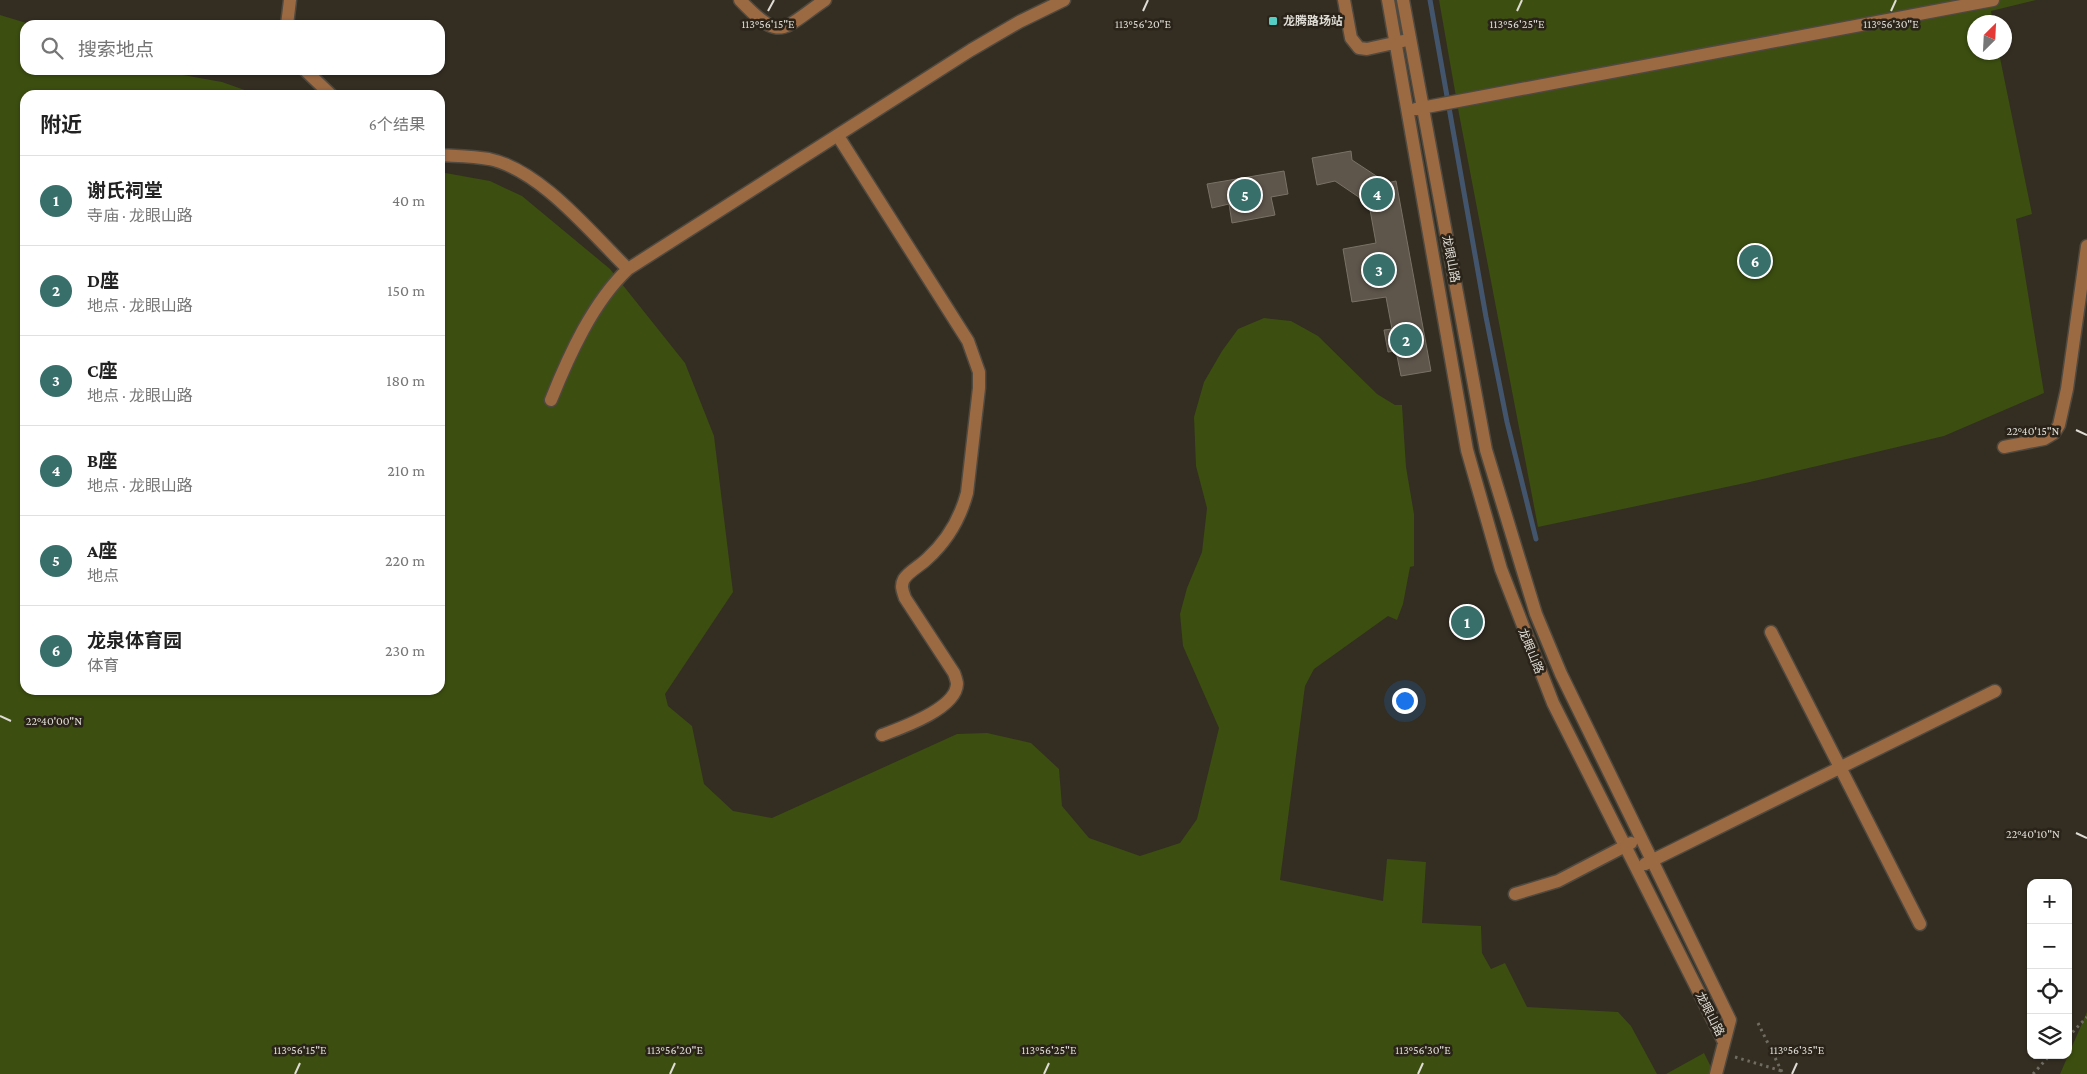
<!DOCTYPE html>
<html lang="zh">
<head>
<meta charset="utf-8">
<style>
  body { margin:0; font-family:"Crimson Pro","Noto Sans SC",serif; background:#f6f6f6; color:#222 }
  .controls { position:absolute; right:15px; bottom:15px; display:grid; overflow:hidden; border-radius:10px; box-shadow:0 1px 4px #0004 }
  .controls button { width:45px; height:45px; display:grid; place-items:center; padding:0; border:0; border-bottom:1px solid #e0e0e0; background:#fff; color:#222; font:25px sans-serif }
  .compass { position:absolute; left:1967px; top:15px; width:45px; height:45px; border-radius:50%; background:#fff; box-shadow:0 1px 4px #0004; rotate:24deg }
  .you { position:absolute; left:1404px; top:700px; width:18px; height:18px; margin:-12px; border:4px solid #fff; border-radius:50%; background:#1a73e8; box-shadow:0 0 0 8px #1a73e833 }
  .badge { display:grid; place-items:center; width:32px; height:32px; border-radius:50%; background:#396f6b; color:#fff; font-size:16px; font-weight:700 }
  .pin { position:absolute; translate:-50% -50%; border:2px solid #fff; box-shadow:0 1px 5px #0006 }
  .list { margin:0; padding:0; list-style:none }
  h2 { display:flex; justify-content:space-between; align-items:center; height:65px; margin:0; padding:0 20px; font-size:21px }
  h2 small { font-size:16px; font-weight:400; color:#767676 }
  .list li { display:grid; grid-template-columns:32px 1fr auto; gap:15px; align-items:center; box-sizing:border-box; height:90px; padding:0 20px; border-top:1px solid #e0e0e0 }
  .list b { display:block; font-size:19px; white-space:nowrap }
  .list p { margin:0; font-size:16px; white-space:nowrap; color:#767676 }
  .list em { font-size:16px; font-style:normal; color:#767676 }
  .icon { flex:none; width:28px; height:28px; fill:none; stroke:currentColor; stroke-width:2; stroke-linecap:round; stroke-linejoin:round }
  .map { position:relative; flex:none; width:2087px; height:1074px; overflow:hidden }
  .search { position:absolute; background:#fff; box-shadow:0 1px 4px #0004; left:20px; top:20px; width:425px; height:55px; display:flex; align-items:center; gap:12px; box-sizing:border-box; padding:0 18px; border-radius:15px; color:#767676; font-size:19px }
  .panel { position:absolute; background:#fff; box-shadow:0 1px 4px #0004; left:20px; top:90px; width:425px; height:605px; border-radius:15px }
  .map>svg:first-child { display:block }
  .green { fill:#3c4e10 }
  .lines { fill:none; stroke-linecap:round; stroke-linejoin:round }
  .stream { stroke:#43556c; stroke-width:5 }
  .building { fill:#5e564b; stroke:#7a7266 }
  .minor-casing { stroke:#4f493f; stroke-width:15 }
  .path { stroke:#716c62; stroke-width:3; stroke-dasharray:2.5 4; stroke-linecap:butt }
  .minor { stroke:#9b6942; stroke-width:12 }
  .ticks { fill:none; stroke:#dfdcd5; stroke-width:2 }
  .poi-dot { fill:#55cec5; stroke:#292319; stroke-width:2 }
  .labels { text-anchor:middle; stroke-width:5; stroke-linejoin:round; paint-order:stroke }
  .poi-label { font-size:12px; font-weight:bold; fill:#dfdcd5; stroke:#292319; text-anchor:start }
  .street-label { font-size:12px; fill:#dfdcd5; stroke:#292319 }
  .ticks-label { font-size:12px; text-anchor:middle; fill:#dfdcd5; stroke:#292319; stroke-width:5; stroke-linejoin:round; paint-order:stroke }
</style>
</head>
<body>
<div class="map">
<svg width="2087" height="1074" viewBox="0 0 2087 1074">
  <rect width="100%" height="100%" fill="#332d22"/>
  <path class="green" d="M 1439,0 L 2036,0 L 1991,11 L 1993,22 L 1974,22 L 1974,52 L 1999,53 L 2032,214 L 2016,219 L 2044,393 L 1944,436 L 1750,482 L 1538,527 L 1459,114 Z
    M 0,15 L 33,25 L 25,25 L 25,70 L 155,70 L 222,82 L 259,95 L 25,95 L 25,690 L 440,690 L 440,172 L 490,181 L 522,196 L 610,269 L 685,363 L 714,436 L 733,592 L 665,694 L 668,706 L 692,726 L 704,784 L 733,811 L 772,818 L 957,734 L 987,733 L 1031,743 L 1059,769 L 1062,806 L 1089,838 L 1140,856 L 1180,843 L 1197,819 L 1219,728 L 1183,646 L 1180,614 L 1187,588 L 1202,552 L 1207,508 L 1196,466 L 1194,417 L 1204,382 L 1222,351 L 1238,329 L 1264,318 L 1291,321 L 1318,336 L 1377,394 L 1395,405 L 1402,405 L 1406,467 L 1414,514 L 1414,566 L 1410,567 L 1403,604 L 1397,620 L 1388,616 L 1314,669 L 1305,686 L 1280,880 L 1383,901 L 1387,859 L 1426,862 L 1422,923 L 1481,926 L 1482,953 L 1491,969 L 1505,963 L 1527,1007 L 1618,1012 L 1631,1026 L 1657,1074 L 0,1074 Z
    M 2087,1012 L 2087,1074 L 2060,1074 Z
    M 1704,1053 L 1711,1067 L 1710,1074 L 1666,1074 Z"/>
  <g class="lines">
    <path class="stream" d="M 1430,0 L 1486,317 L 1507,422 L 1536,539"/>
  </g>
  <path class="building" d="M 1351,151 L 1352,160 L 1387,183 L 1396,181 L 1431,371 L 1401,376 L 1396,351 L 1388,352 L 1384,330 L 1392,329 L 1386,297 L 1352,302 L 1343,249 L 1376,243 L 1369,204 L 1335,181 L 1317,185 L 1312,158 Z
    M 1284,171 L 1288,194 L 1271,197 L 1275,215 L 1232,223 L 1229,204 L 1212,208 L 1207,184 Z
    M 1469,604 L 1481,633 L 1464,640 L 1452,612 Z"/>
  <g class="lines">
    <defs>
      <path id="minor" d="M 740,0 C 781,43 781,30 825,0
        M 1344,0 L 1351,38 L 1359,48 L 1367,49 L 1403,41
        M 1388,0 L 1467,450 L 1501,569 L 1553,703 L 1724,1042
        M 1403,0 L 1486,450 L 1536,614 L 1561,674 L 1730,1020 L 1716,1074
        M 287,25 L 290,0
        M 305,70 L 331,95
        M 1416,109 L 1993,0
        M 838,136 L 968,341 L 979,372 L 979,388 L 967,493 C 960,519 947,541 927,559 C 920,566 909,571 904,579 C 900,586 903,592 905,598 L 954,673 C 955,676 957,681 957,684 C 956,709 901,728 882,735
        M 440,155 C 456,156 473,156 489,159 C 541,170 591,233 628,269
        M 551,400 C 569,355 593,302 628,269 L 971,50 L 1019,22 L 1064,0
        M 2004,447 L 2044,439 L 2054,433 L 2059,425 L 2067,389 L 2087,246
        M 1771,632 L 1920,924
        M 1645,864 L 1995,691
        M 1515,894 L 1558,881 L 1631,843"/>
    </defs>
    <use href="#minor" class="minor-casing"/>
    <path class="path" d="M 1758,1023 L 1783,1074
      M 2068,1037 L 2087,1017
      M 1735,1057 L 1782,1071
      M 2033,1074 L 2050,1055"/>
    <use href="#minor" class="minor"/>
  </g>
  <path class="ticks" d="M 768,11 L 774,0M 1143,11 L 1148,0M 1517,11 L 1522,0M 1891,11 L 1896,0M 2076,430 L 2087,435M 0,716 L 11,721M 2076,833 L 2087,838M 295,1074 L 300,1063M 670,1074 L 675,1063M 1044,1074 L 1049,1063M 1418,1074 L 1423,1063M 1792,1074 L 1797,1063"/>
  <rect class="poi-dot" x="1268" y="16" width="10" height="10" rx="2.5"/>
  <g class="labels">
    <g class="poi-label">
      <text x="1283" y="25">龙腾路场站</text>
    </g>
    <g class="street-label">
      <text transform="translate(1451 259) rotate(79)" y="4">龙眼山路</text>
      <text transform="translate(1531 651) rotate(68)" y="4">龙眼山路</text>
      <text transform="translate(1710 1014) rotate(63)" y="4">龙眼山路</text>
    </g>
  </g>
  <g class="ticks-label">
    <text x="768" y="28">113°56'15"E</text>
    <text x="1143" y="28">113°56'20"E</text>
    <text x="1517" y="28">113°56'25"E</text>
    <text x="1891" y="28">113°56'30"E</text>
    <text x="2033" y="435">22°40'15"N</text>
    <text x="54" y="725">22°40'00"N</text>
    <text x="2033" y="838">22°40'10"N</text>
    <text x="300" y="1054">113°56'15"E</text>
    <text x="675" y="1054">113°56'20"E</text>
    <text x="1049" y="1054">113°56'25"E</text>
    <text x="1423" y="1054">113°56'30"E</text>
    <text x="1797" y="1054">113°56'35"E</text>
  </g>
</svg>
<div class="controls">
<button>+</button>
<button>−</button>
<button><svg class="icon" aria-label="locate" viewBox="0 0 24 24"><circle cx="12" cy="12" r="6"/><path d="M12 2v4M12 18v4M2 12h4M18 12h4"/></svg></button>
<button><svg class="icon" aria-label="layers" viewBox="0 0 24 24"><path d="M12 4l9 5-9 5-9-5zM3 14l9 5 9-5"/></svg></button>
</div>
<svg class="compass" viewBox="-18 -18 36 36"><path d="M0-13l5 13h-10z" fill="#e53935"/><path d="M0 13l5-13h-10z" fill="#767676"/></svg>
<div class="you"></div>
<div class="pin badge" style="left:1467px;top:622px">1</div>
<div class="pin badge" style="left:1406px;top:340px">2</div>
<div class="pin badge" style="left:1379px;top:270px">3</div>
<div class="pin badge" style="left:1377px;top:194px">4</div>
<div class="pin badge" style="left:1245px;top:195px">5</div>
<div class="pin badge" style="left:1755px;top:261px">6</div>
<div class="search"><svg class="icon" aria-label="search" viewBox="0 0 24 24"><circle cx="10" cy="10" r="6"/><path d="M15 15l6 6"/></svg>搜索地点</div>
<section class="panel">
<h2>附近<small>6个结果</small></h2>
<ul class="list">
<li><span class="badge">1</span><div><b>谢氏祠堂</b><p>寺庙 · 龙眼山路</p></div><em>40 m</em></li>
<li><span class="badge">2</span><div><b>D座</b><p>地点 · 龙眼山路</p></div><em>150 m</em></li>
<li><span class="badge">3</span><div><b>C座</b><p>地点 · 龙眼山路</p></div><em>180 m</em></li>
<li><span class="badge">4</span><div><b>B座</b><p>地点 · 龙眼山路</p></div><em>210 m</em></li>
<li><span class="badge">5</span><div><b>A座</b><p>地点</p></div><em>220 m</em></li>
<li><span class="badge">6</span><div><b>龙泉体育园</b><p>体育</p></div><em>230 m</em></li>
</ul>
</section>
</div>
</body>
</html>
